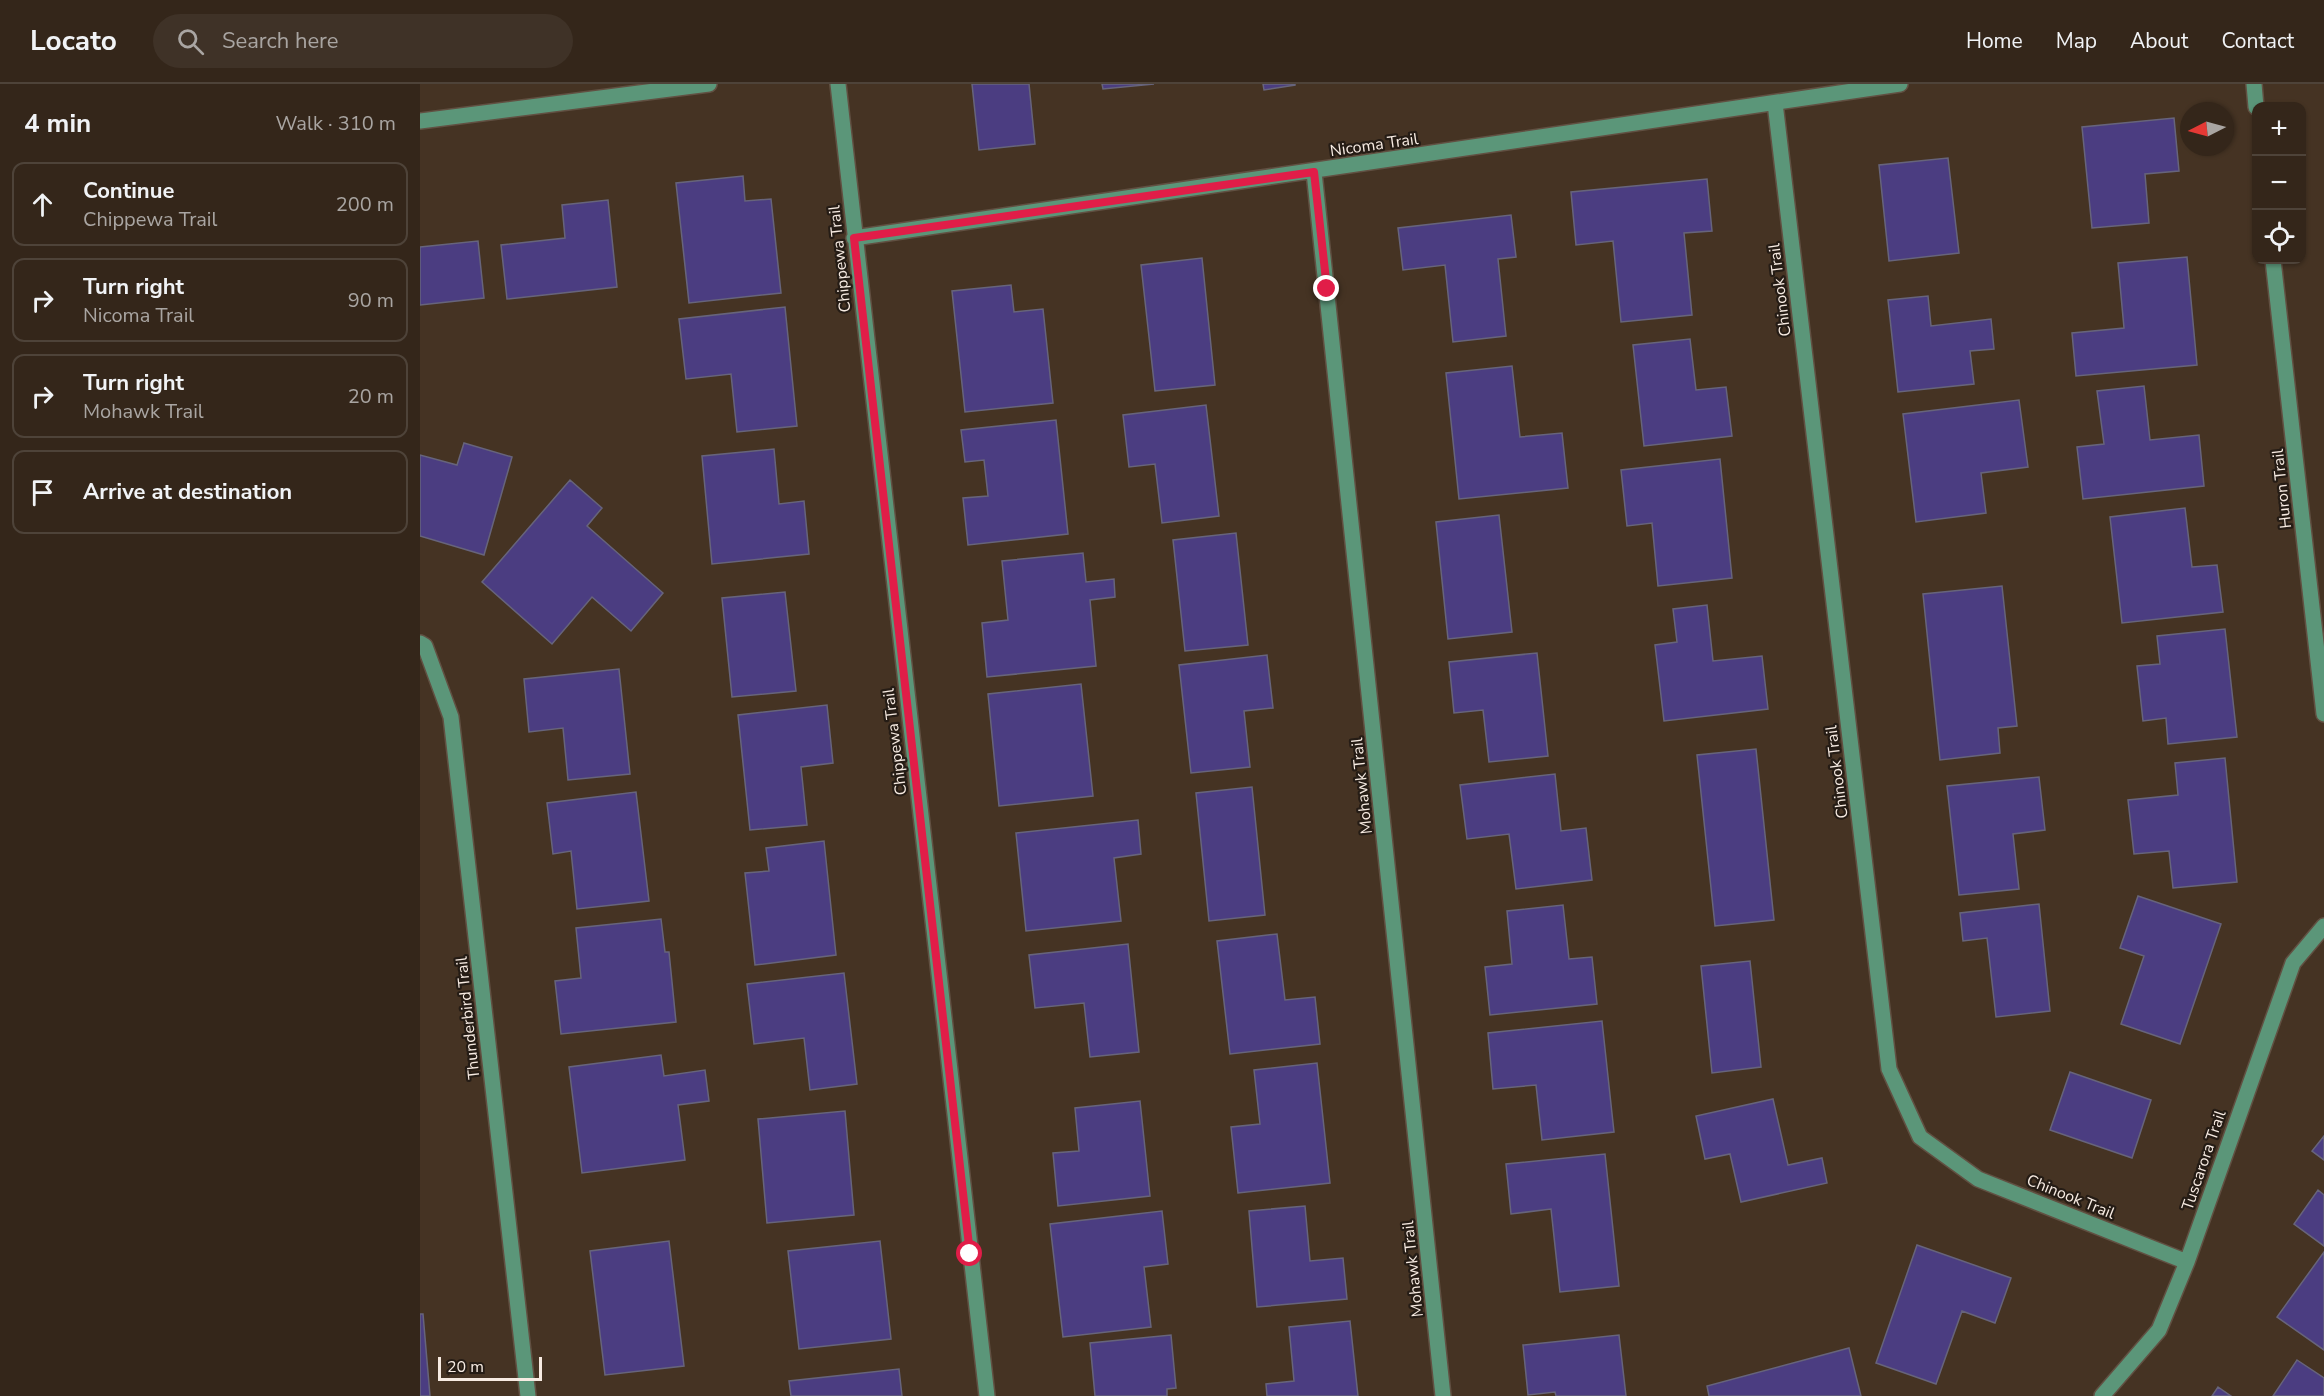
<!DOCTYPE html>
<html lang="en">
<head>
<meta charset="utf-8">
<style>
  body { margin:0; font-family:"Nunito Sans",sans-serif; background:#3f3227; color:#f1f3f6 }
  .controls { position:absolute; right:18px; top:18px; display:grid; overflow:hidden; border-radius:12px; box-shadow:0 2px 4px #0004 }
  .controls button { width:54px; height:54px; display:grid; place-items:center; padding:0; border:0; border-bottom:2px solid #4e4339; background:#34261a; color:#f1f3f6; font:30px sans-serif }
  .compass { position:absolute; left:1760px; top:18px; width:54px; height:54px; border-radius:50%; background:#34261a; box-shadow:0 2px 4px #0004; rotate:264deg }
  .scale { position:absolute; left:18px; bottom:15px; width:104px; box-sizing:border-box; padding-left:6px; border:3px solid #f7ebe2; border-top:0; font-size:16px; line-height:21px; white-space:nowrap; color:#f7ebe2; -webkit-text-stroke:4px #251c15; paint-order:stroke }
  .stop { position:absolute; width:18px; height:18px; margin:-14px; border:4px solid #e11d48; border-radius:50%; background:#fff }
  .stop.end { background:#e11d48; border-color:#fff; box-shadow:0 2px 6px #0008 }
  .list { margin:0; padding:0; list-style:none }
  h2 { display:flex; justify-content:space-between; align-items:center; height:78px; margin:0; padding:0 24px; font-size:26px }
  h2 small { font-size:20px; font-weight:400; color:#a9a5a2 }
  .list li { display:grid; grid-template-columns:39px 1fr auto; gap:18px; align-items:center; box-sizing:border-box; height:84px; margin:0 12px 12px; padding:0 12px; border:2px solid #4e4339; border-radius:12px }
  .list b { display:block; font-size:22px; white-space:nowrap }
  .list p { margin:0; font-size:20px; white-space:nowrap; color:#a9a5a2 }
  .list em { font-size:20px; font-style:normal; color:#a9a5a2 }
  .icon { flex:none; width:33px; height:33px; fill:none; stroke:currentColor; stroke-width:2; stroke-linecap:round; stroke-linejoin:round }
  .map { position:relative; flex:none; width:1904px; height:1312px; overflow:hidden }
  header { display:flex; align-items:center; gap:36px; box-sizing:border-box; height:84px; padding:0 30px; background:#34261a; border-bottom:2px solid #4e4339 }
  header strong { font-size:28px }
  nav { display:flex; gap:33px; margin-inline-start:auto; font-size:21px }
  .search { width:420px; height:54px; background:#3f3227; display:flex; align-items:center; gap:15px; box-sizing:border-box; padding:0 21px; border-radius:33px; color:#a9a5a2; font-size:22px }
  main { display:flex }
  aside { flex:1; background:#34261a }
  .map>svg:first-child { display:block }
  .building { fill:#4b3d81; stroke:#67647b; stroke-width:1.5 }
  .lines { fill:none; stroke-linecap:round; stroke-linejoin:round }
  .minor-casing { stroke:#615042; stroke-width:18 }
  .minor { stroke:#5b9679; stroke-width:15 }
  .route { stroke:#e11d48; stroke-width:8 }
  .labels { text-anchor:middle; stroke-width:4.5; stroke-linejoin:round; paint-order:stroke }
  .street-label { font-size:16px; fill:#f7ebe2; stroke:#251c15 }
</style>
</head>
<body>
<header>
<strong>Locato</strong>
<div class="search"><svg class="icon" aria-label="search" viewBox="0 0 24 24"><circle cx="10" cy="10" r="6"/><path d="M15 15l6 6"/></svg>Search here</div>
<nav><a>Home</a><a>Map</a><a>About</a><a>Contact</a></nav>
</header>
<main>
<aside>
<h2>4 min<small>Walk · 310 m</small></h2>
<ul class="list">
<li><svg class="icon" aria-label="ahead" viewBox="0 0 24 24"><path d="M12 20V5M6 11l6-6 6 6"/></svg><div><b>Continue</b><p>Chippewa Trail</p></div><em>200 m</em></li>
<li><svg class="icon" aria-label="right" viewBox="0 0 24 24"><path d="M7 20v-9h11M14 6l5 5-5 5"/></svg><div><b>Turn right</b><p>Nicoma Trail</p></div><em>90 m</em></li>
<li><svg class="icon" aria-label="right" viewBox="0 0 24 24"><path d="M7 20v-9h11M14 6l5 5-5 5"/></svg><div><b>Turn right</b><p>Mohawk Trail</p></div><em>20 m</em></li>
<li><svg class="icon" aria-label="arrive" viewBox="0 0 24 24"><path d="M6 21V4h12l-3 4 3 4H6"/></svg><div><b>Arrive at destination</b></div></li>
</ul>
</aside>
<div class="map">
<svg width="1904" height="1312" viewBox="0 0 1904 1312">
  <rect width="100%" height="100%" fill="#453323"/>
  <path class="building" d="M 552,0 L 609,0 L 615,60 L 559,66 Z
    M 682,0 L 734,0 L 683,5 Z
    M 843,0 L 875,0 L 875,1 L 844,6 Z
    M 1754,34 L 1759,87 L 1725,90 L 1729,139 L 1672,144 L 1662,43 Z
    M 1528,74 L 1539,169 L 1469,177 L 1459,81 Z
    M 323,92 L 325,117 L 351,115 L 361,209 L 269,219 L 256,99 Z
    M 1287,95 L 1292,147 L 1264,149 L 1272,231 L 1201,238 L 1193,157 L 1156,161 L 1151,108 Z
    M 188,116 L 197,203 L 87,215 L 81,161 L 145,154 L 142,121 Z
    M 1091,131 L 1096,173 L 1078,175 L 1086,252 L 1033,258 L 1025,181 L 983,186 L 978,144 Z
    M 58,157 L 64,214 L 0,221 L 0,163 Z
    M 1767,173 L 1777,281 L 1656,292 L 1652,249 L 1704,244 L 1698,179 Z
    M 782,174 L 795,301 L 735,307 L 721,181 Z
    M 591,201 L 594,228 L 623,225 L 633,319 L 545,328 L 532,207 Z
    M 1508,212 L 1511,242 L 1571,235 L 1574,265 L 1550,267 L 1554,300 L 1478,308 L 1468,216 Z
    M 365,223 L 377,342 L 317,348 L 311,290 L 266,295 L 259,235 Z
    M 1270,255 L 1276,306 L 1306,303 L 1312,352 L 1224,362 L 1213,261 Z
    M 1092,282 L 1100,353 L 1142,349 L 1148,404 L 1039,415 L 1026,289 Z
    M 1724,302 L 1730,356 L 1779,351 L 1784,402 L 1663,415 L 1657,363 L 1684,360 L 1677,307 Z
    M 1599,316 L 1608,383 L 1561,389 L 1566,429 L 1496,438 L 1483,330 Z
    M 786,321 L 799,432 L 742,439 L 735,380 L 709,383 L 703,331 Z
    M 636,336 L 648,450 L 548,461 L 543,414 L 568,412 L 564,376 L 545,378 L 541,346 Z
    M 44,359 L 92,373 L 64,471 L 0,452 L 0,371 L 37,381 Z
    M 354,365 L 359,420 L 384,417 L 389,470 L 292,480 L 282,372 Z
    M 1300,375 L 1312,494 L 1238,502 L 1232,439 L 1207,442 L 1201,386 Z
    M 150,396 L 182,424 L 167,442 L 243,509 L 211,547 L 172,513 L 132,560 L 62,498 Z
    M 1765,424 L 1772,483 L 1797,481 L 1803,528 L 1702,539 L 1690,433 Z
    M 1079,431 L 1092,548 L 1028,555 L 1016,438 Z
    M 816,449 L 828,561 L 765,567 L 753,456 Z
    M 663,469 L 666,498 L 694,495 L 695,513 L 670,516 L 676,582 L 567,593 L 562,539 L 588,536 L 582,477 Z
    M 1582,502 L 1597,642 L 1578,644 L 1580,669 L 1520,676 L 1503,510 Z
    M 365,508 L 376,607 L 312,613 L 302,514 Z
    M 1287,521 L 1293,577 L 1342,572 L 1348,625 L 1244,637 L 1235,561 L 1257,558 L 1253,525 Z
    M 1805,545 L 1817,653 L 1748,660 L 1746,634 L 1723,637 L 1717,582 L 1740,580 L 1737,552 Z
    M 1117,569 L 1128,672 L 1069,678 L 1063,626 L 1034,629 L 1029,578 Z
    M 847,571 L 853,624 L 824,627 L 830,683 L 771,689 L 759,581 Z
    M 199,585 L 210,690 L 148,696 L 143,644 L 109,648 L 104,595 Z
    M 661,600 L 673,712 L 579,722 L 568,610 Z
    M 407,621 L 413,679 L 381,683 L 387,741 L 330,746 L 318,631 Z
    M 1336,665 L 1354,836 L 1295,842 L 1277,671 Z
    M 1805,674 L 1817,798 L 1753,804 L 1749,767 L 1714,770 L 1708,716 L 1758,711 L 1755,679 Z
    M 1135,690 L 1141,747 L 1166,744 L 1172,796 L 1096,805 L 1089,750 L 1047,755 L 1040,701 Z
    M 1619,693 L 1625,746 L 1593,750 L 1599,805 L 1539,811 L 1527,702 Z
    M 832,703 L 845,831 L 789,837 L 776,709 Z
    M 216,708 L 229,817 L 157,825 L 151,767 L 133,770 L 127,719 Z
    M 718,736 L 721,770 L 694,774 L 701,837 L 606,847 L 596,749 Z
    M 404,757 L 416,871 L 335,881 L 325,789 L 349,787 L 346,764 Z
    M 1718,812 L 1801,840 L 1760,960 L 1701,940 L 1724,872 L 1700,864 Z
    M 1619,820 L 1630,927 L 1576,933 L 1567,854 L 1543,857 L 1540,829 Z
    M 1143,821 L 1149,875 L 1172,873 L 1177,920 L 1070,931 L 1065,883 L 1092,880 L 1087,827 Z
    M 241,835 L 245,868 L 249,868 L 256,938 L 141,950 L 135,897 L 161,894 L 156,844 Z
    M 857,850 L 865,916 L 895,913 L 900,960 L 810,970 L 797,857 Z
    M 708,860 L 719,968 L 670,973 L 664,919 L 615,924 L 609,871 Z
    M 1330,877 L 1341,983 L 1292,989 L 1281,882 Z
    M 424,889 L 437,1000 L 390,1006 L 384,954 L 334,960 L 327,900 Z
    M 1182,937 L 1194,1048 L 1122,1056 L 1116,1001 L 1073,1005 L 1068,949 Z
    M 241,971 L 244,992 L 285,986 L 289,1017 L 258,1021 L 265,1076 L 162,1089 L 149,983 Z
    M 897,979 L 910,1099 L 818,1109 L 811,1043 L 840,1040 L 834,986 Z
    M 1650,988 L 1731,1016 L 1712,1074 L 1630,1046 Z
    M 1353,1015 L 1368,1081 L 1402,1074 L 1407,1099 L 1321,1118 L 1310,1070 L 1285,1075 L 1276,1032 Z
    M 720,1017 L 730,1112 L 638,1122 L 633,1069 L 659,1067 L 655,1024 Z
    M 425,1027 L 434,1131 L 347,1139 L 338,1035 Z
    M 1904,1052 L 1904,1076 L 1892,1067 Z
    M 1185,1070 L 1199,1202 L 1140,1208 L 1131,1125 L 1091,1130 L 1086,1080 Z
    M 1898,1106 L 1904,1111 L 1904,1162 L 1874,1140 Z
    M 885,1122 L 890,1177 L 923,1174 L 927,1215 L 837,1223 L 829,1127 Z
    M 742,1127 L 748,1180 L 724,1183 L 731,1243 L 643,1253 L 630,1140 Z
    M 249,1157 L 264,1282 L 185,1291 L 170,1167 Z
    M 460,1157 L 471,1255 L 379,1265 L 368,1167 Z
    M 1497,1161 L 1591,1194 L 1575,1239 L 1542,1227 L 1516,1300 L 1456,1279 Z
    M 1904,1168 L 1904,1266 L 1857,1233 Z
    M 0,1230 L 3,1230 L 10,1312 L 0,1312 Z
    M 930,1237 L 938,1312 L 847,1312 L 846,1300 L 874,1297 L 869,1243 Z
    M 751,1251 L 756,1304 L 747,1305 L 747,1312 L 675,1312 L 670,1259 Z
    M 1199,1251 L 1206,1312 L 1136,1312 L 1135,1308 L 1108,1311 L 1103,1261 Z
    M 1429,1264 L 1441,1312 L 1289,1312 L 1287,1302 Z
    M 1877,1276 L 1904,1294 L 1904,1312 L 1853,1312 Z
    M 479,1285 L 482,1312 L 371,1312 L 369,1297 Z
    M 1798,1303 L 1811,1312 L 1792,1312 Z"/>
  <g class="lines">
    <defs>
      <path id="minor" d="M 418,0 L 567,1312
        M 1834,0 L 1836,23
        M 1355,19 L 1469,985 L 1500,1053 L 1558,1095 L 1767,1178
        M 0,37 L 289,0
        M 894,88 L 1023,1312
        M 434,154 L 1480,0
        M 1853,176 L 1904,630
        M 0,559 L 5,562 L 31,633 L 108,1312
        M 1682,1312 L 1739,1246 L 1767,1178 L 1873,879 L 1904,842"/>
    </defs>
    <use href="#minor" class="minor-casing"/>
    <use href="#minor" class="minor"/>
  </g>
  <g class="lines">
    <path class="route" d="M 550,1170 L 434,154 L 894,88 L 907,205"/>
  </g>
  <g class="labels">
    <g class="street-label">
      <text transform="translate(954 60) rotate(-8)" y="6">Nicoma Trail</text>
      <text transform="translate(419 175) rotate(-96)" y="6">Chippewa Trail</text>
      <text transform="translate(1359 206) rotate(-97)" y="6">Chinook Trail</text>
      <text transform="translate(1861 405) rotate(-96)" y="6">Huron Trail</text>
      <text transform="translate(474 658) rotate(-97)" y="6">Chippewa Trail</text>
      <text transform="translate(1416 688) rotate(-97)" y="6">Chinook Trail</text>
      <text transform="translate(941 702) rotate(-96)" y="6">Mohawk Trail</text>
      <text transform="translate(47 934) rotate(-96)" y="6">Thunderbird Trail</text>
      <text transform="translate(1783 1076) rotate(-71)" y="6">Tuscarora Trail</text>
      <text transform="translate(1651 1112) rotate(22)" y="6">Chinook Trail</text>
      <text transform="translate(992 1185) rotate(-96)" y="6">Mohawk Trail</text>
    </g>
  </g>
</svg>
<div class="controls">
<button>+</button>
<button>−</button>
<button><svg class="icon" aria-label="locate" viewBox="0 0 24 24"><circle cx="12" cy="12" r="6"/><path d="M12 2v4M12 18v4M2 12h4M18 12h4"/></svg></button>
</div>
<svg class="compass" viewBox="-18 -18 36 36"><path d="M0-13l5 13h-10z" fill="#e53935"/><path d="M0 13l5-13h-10z" fill="#a9a5a2"/></svg>
<div class="scale">20 m</div>
<div class="stop" style="left:550px;top:1170px"></div>
<div class="stop end" style="left:907px;top:205px"></div>
</div>
</main>
</body>
</html>
